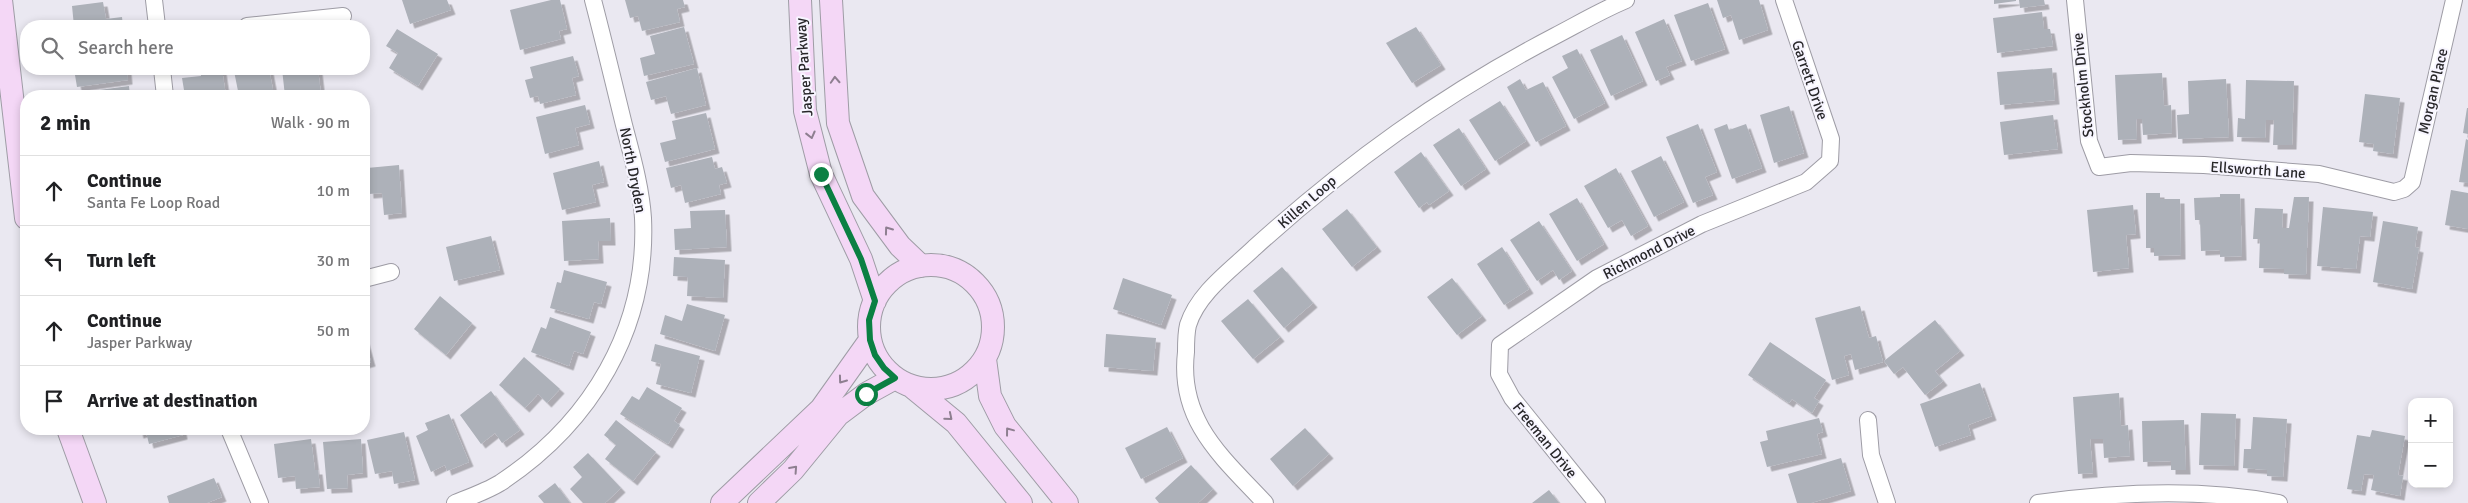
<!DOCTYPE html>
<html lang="en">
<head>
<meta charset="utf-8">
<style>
  body { margin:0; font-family:Signika,sans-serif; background:#f2f2f2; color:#202124 }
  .controls { position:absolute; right:15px; bottom:15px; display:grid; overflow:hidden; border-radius:10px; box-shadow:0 2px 8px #0003 }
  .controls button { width:45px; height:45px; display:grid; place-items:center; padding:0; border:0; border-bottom:1px solid #e0e0e0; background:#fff; color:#202124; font:25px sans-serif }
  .stop { position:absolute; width:15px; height:15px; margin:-11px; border:4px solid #0b8043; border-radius:50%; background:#fff }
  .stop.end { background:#0b8043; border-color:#fff; box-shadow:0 1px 5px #0008 }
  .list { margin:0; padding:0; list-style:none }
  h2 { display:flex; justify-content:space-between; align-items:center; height:65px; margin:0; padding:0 20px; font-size:21px }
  h2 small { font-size:16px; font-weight:400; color:#757577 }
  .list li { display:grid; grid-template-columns:32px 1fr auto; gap:15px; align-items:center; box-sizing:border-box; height:70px; padding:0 20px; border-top:1px solid #e0e0e0 }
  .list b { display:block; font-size:19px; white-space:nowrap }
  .list p { margin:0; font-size:16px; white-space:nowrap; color:#757577 }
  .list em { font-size:16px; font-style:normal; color:#757577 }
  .icon { flex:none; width:28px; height:28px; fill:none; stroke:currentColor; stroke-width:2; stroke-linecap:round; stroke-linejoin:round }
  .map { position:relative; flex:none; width:2468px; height:503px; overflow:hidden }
  .search { position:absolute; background:#fff; box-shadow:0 2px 8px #0003; left:20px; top:20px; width:350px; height:55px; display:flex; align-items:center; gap:12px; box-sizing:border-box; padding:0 18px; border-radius:20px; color:#757577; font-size:19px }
  .panel { position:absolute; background:#fff; box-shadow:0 2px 8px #0003; left:20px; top:90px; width:350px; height:345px; border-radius:20px }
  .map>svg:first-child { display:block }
  .building { fill:#adb1b9; filter:url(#shadow) }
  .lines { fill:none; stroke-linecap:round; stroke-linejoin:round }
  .street-casing { stroke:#9e9ca5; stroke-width:18 }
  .secondary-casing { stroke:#9e9ca5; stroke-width:24 }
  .street { stroke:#fff; stroke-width:16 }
  .secondary { stroke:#f4d7f6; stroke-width:22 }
  .oneway { stroke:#8e7f90 }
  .route { stroke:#0b8043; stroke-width:6 }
  .labels { text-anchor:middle; stroke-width:4; stroke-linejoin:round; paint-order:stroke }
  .street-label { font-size:15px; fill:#28272a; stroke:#f7f5ff }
</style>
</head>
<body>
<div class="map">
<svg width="2468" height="503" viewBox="0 0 2468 503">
  <defs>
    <filter id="shadow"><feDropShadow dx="4.5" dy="4.5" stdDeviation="0" flood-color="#0004"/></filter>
  </defs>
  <rect width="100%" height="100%" fill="#eae8f1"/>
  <path class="building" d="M 402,0 L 447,0 L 451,10 L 410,24 Z
    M 551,0 L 560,0 L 567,29 L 559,31 L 561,39 L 520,50 L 510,10 Z
    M 625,0 L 683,0 L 685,7 L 677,9 L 680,22 L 642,31 L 638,16 L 630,18 Z
    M 1717,0 L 1759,0 L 1768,30 L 1739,40 L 1731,15 L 1723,18 Z
    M 1994,0 L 2016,0 L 2016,1 L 1994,4 Z
    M 2019,0 L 2044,0 L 2045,5 L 2020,8 Z
    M 103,2 L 106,19 L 122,17 L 123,26 L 74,26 L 72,6 Z
    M 1708,3 L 1725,49 L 1691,61 L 1674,15 Z
    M 2042,12 L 2044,29 L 2050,29 L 2053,46 L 1997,53 L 1993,18 Z
    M 1664,19 L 1682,61 L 1666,67 L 1670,75 L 1656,81 L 1635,32 Z
    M 684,27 L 694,64 L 644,76 L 640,58 L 655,54 L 650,36 Z
    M 1416,27 L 1441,65 L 1412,83 L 1386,43 Z
    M 397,29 L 438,54 L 418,86 L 389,68 L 398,53 L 386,46 Z
    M 1622,35 L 1643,81 L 1611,96 L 1590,50 Z
    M 1577,49 L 1605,103 L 1574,119 L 1552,77 L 1568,68 L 1562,56 Z
    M 573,56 L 579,76 L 572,78 L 576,95 L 540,104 L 538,96 L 530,98 L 525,80 L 533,78 L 530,67 Z
    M 697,68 L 706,105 L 671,114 L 666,96 L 651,100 L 646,82 Z
    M 2052,68 L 2055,100 L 2000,105 L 1997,72 Z
    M 74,69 L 127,69 L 128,80 L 77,87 Z
    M 200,69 L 222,69 L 226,96 L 185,96 L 182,78 L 201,76 Z
    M 244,69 L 269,69 L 274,95 L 239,96 L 234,71 Z
    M 282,69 L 318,69 L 321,94 L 285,96 Z
    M 2162,73 L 2164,106 L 2171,105 L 2172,133 L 2143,135 L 2142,119 L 2136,119 L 2137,139 L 2118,140 L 2115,75 Z
    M 1520,79 L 1526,90 L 1543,82 L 1566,126 L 1536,142 L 1507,87 Z
    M 2226,79 L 2229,137 L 2178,139 L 2177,115 L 2189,114 L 2188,81 Z
    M 2246,80 L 2294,81 L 2292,145 L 2273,145 L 2274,120 L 2266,120 L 2265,138 L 2237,137 L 2238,118 L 2245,119 Z
    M 129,86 L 130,96 L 78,96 L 77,93 Z
    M 2365,94 L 2400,98 L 2393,154 L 2373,151 L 2374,144 L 2359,142 Z
    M 1500,101 L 1526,141 L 1495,161 L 1469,120 Z
    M 585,105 L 590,124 L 575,128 L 579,145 L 545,154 L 536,117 Z
    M 1789,106 L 1804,153 L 1774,163 L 1760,115 Z
    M 2467,108 L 2468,108 L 2468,134 L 2463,133 Z
    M 706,113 L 715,149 L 665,162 L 660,143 L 676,139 L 672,121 Z
    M 2053,115 L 2058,149 L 2004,155 L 2000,122 Z
    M 1698,124 L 1717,172 L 1705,177 L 1713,195 L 1693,203 L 1666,137 Z
    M 1727,124 L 1729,130 L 1746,124 L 1762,168 L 1732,179 L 1714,129 Z
    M 1459,128 L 1486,169 L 1461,186 L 1433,145 Z
    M 2466,139 L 2468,140 L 2468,183 L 2459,182 Z
    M 1421,152 L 1449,191 L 1429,205 L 1427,202 L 1419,208 L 1394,172 Z
    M 1661,156 L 1684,202 L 1654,217 L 1631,171 Z
    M 712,157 L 715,169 L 722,167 L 727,183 L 719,185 L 721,194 L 685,203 L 681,185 L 671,188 L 666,168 Z
    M 599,161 L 604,182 L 592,185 L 596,202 L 562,210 L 553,173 Z
    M 399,165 L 402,213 L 384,215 L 382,193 L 369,194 L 367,168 Z
    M 1616,168 L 1648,226 L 1631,236 L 1622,220 L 1608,228 L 1584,186 Z
    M 2451,190 L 2468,193 L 2468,229 L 2445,225 Z
    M 2146,193 L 2160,193 L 2160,199 L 2180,199 L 2181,255 L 2154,256 L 2154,248 L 2146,248 Z
    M 2220,194 L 2240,194 L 2242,256 L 2220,257 L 2220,250 L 2201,251 L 2200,220 L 2195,220 L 2194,198 L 2220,197 Z
    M 2294,197 L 2309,197 L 2306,275 L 2284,274 L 2284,269 L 2259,268 L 2260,239 L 2253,239 L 2255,208 L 2283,209 L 2282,228 L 2289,228 Z
    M 1577,198 L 1604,244 L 1577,261 L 1549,214 Z
    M 2133,205 L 2136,234 L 2126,235 L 2129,268 L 2093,272 L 2087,210 Z
    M 2323,207 L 2373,212 L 2370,237 L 2360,236 L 2356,269 L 2317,266 Z
    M 1347,209 L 1377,247 L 1352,267 L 1322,229 Z
    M 725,210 L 727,247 L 675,250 L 674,229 L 691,228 L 690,211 Z
    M 610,218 L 611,241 L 598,241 L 599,259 L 564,261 L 562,221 Z
    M 1539,221 L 1572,271 L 1559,280 L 1553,270 L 1537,281 L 1510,240 Z
    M 2383,221 L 2418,227 L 2415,247 L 2419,248 L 2412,289 L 2373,282 Z
    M 491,236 L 500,270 L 454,281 L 446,247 Z
    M 1502,247 L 1529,289 L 1504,305 L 1477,264 Z
    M 674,257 L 725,260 L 723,298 L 687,296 L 688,277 L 673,276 Z
    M 1282,267 L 1313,303 L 1284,328 L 1253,291 Z
    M 564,270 L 607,282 L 601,304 L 594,302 L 589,319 L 550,308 L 557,282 L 561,283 Z
    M 1123,278 L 1172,295 L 1161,325 L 1113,309 Z
    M 1452,278 L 1482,316 L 1457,335 L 1427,297 Z
    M 440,296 L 472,323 L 446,355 L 414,329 Z
    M 1248,299 L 1280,337 L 1253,359 L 1221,321 Z
    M 687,304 L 725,315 L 715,351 L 660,334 L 665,315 L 682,321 Z
    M 1860,306 L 1869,338 L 1876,336 L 1883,362 L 1855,370 L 1851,354 L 1844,356 L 1849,375 L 1832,380 L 1815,318 Z
    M 550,317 L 591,332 L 583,354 L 574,351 L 569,366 L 531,352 L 541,327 L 546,329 Z
    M 1935,320 L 1960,351 L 1935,371 L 1943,381 L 1925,395 L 1903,367 L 1894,374 L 1884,361 Z
    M 1106,334 L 1156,338 L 1153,371 L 1104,367 Z
    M 364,336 L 371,362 L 364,364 Z
    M 1770,342 L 1826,380 L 1814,398 L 1819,401 L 1812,413 L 1792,399 L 1789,403 L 1748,375 Z
    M 655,344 L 700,356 L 691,393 L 656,384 L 661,364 L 651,361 Z
    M 524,357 L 560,389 L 547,403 L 538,394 L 525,408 L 499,385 Z
    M 1980,383 L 1992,416 L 1968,425 L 1971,435 L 1935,447 L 1920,404 Z
    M 647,387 L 682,408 L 674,421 L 680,425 L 668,444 L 620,414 L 632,396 L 639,400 Z
    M 491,391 L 520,430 L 502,443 L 495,433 L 481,444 L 460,415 Z
    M 2119,393 L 2121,426 L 2128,425 L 2130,456 L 2104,458 L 2103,439 L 2090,439 L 2093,473 L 2078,474 L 2073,397 Z
    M 2201,413 L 2236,414 L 2234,466 L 2199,465 Z
    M 449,414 L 469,462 L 447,471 L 445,465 L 431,472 L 416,436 L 428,430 L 425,423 Z
    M 2253,417 L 2287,419 L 2283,477 L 2267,476 L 2267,470 L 2243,468 L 2244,449 L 2251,449 Z
    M 1819,418 L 1823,432 L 1817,434 L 1822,454 L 1767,467 L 1760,442 L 1768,440 L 1766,431 Z
    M 616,420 L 656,452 L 633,481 L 605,459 L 616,445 L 604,435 Z
    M 2184,420 L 2186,470 L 2171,470 L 2171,461 L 2143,462 L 2142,421 Z
    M 1167,427 L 1183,458 L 1141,479 L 1125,448 Z
    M 1305,428 L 1329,454 L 1293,486 L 1270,459 Z
    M 138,429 L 182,429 L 183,435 L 149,444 L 146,432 L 139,434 Z
    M 2372,430 L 2405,436 L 2398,475 L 2403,476 L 2400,496 L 2371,490 L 2374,475 L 2364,474 L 2361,491 L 2347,489 L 2357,435 L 2370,437 Z
    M 404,432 L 415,480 L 394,484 L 392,471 L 375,474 L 367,440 Z
    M 311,439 L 315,470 L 318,470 L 320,487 L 296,489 L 295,476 L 278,478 L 274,444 Z
    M 361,439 L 363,473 L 347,475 L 348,488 L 327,489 L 323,442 Z
    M 588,453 L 621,488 L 605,503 L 583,503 L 570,489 L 582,477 L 573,467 Z
    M 1841,458 L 1851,491 L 1811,503 L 1797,503 L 1788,474 Z
    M 1191,465 L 1213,489 L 1198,503 L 1159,503 L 1155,498 Z
    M 214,478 L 222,497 L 207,503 L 169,503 L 167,496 Z
    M 555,483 L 570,503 L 544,503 L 538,496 Z
    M 1549,490 L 1559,503 L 1532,503 Z"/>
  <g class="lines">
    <defs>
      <path id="street" d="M 154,0 L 157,26
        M 2075,0 L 2089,141 L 2099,167 L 2131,163 L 2204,165 L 2319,174 L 2394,192 L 2404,189 L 2412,182 L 2454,0
        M 247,26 L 343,16
        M 162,69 L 165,96
        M 364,279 L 391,272
        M 1868,420 L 1871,455 L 1887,503
        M 229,429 L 260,503
        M 455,503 C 470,497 487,491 500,483 C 591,423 648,329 643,218 C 641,187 632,156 624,125 C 614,84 604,42 593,0
        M 1265,503 C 1222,457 1178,421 1186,352 C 1186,343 1186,333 1188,325 C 1198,293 1231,270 1254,248 C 1348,163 1442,95 1555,36 C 1578,24 1602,10 1626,0
        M 1597,503 L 1512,398 L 1499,374 L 1500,345 L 1597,278 L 1702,224 L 1806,182 L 1830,161 L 1831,139 L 1784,0
        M 2038,503 C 2117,492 2201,488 2279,503"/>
      <path id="secondary" d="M 1,0 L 26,218
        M 800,0 L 805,111 L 821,174 L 861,259 L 875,301
        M 831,0 L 838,123 L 863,196 L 900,246 L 921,266
        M869 327a62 62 0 1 1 124 0a62 62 0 1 1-124 0Z
        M 985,359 L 990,396 L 1005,426 L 1067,503
        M 911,386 L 956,423 L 1021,503
        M 68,429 L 95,503
        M 722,503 L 821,409 L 870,340
        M 759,503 L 793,470 L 838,415 L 866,394 L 895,378"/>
    </defs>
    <use href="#street" class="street-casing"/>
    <use href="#secondary" class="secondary-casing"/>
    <use href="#street" class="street"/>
    <use href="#secondary" class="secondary"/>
  </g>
  <defs><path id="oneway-chevron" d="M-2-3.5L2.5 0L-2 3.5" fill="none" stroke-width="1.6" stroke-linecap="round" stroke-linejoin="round" transform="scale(1.25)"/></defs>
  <g class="oneway">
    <use href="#oneway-chevron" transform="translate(835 80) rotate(-93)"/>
    <use href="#oneway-chevron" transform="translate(811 135) rotate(76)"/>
    <use href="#oneway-chevron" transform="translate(888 230) rotate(-126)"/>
    <use href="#oneway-chevron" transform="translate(842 380) rotate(126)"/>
    <use href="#oneway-chevron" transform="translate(949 417) rotate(40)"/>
    <use href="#oneway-chevron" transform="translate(1009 431) rotate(-127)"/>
    <use href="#oneway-chevron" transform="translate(794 469) rotate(-48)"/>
  </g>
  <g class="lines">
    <path class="route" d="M 821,174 L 861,259 L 875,301 L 869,320 L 870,340 L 875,355 L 884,368 L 895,378 L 866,394"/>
  </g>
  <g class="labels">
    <g class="street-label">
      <text transform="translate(804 67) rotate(-94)" y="5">Jasper Parkway</text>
      <text transform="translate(1810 80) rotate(71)" y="5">Garrett Drive</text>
      <text transform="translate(2083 85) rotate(-96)" y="5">Stockholm Drive</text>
      <text transform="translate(2433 91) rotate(-77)" y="5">Morgan Place</text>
      <text transform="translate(633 170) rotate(79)" y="5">North Dryden</text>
      <text transform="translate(2258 170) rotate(4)" y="5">Ellsworth Lane</text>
      <text transform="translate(1307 202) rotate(-41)" y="5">Killen Loop</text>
      <text transform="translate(1649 252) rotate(-27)" y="5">Richmond Drive</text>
      <text transform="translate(1545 440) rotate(51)" y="5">Freeman Drive</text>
    </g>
  </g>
</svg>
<div class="controls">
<button>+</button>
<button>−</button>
</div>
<div class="stop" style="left:866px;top:394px"></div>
<div class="stop end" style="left:821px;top:174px"></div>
<div class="search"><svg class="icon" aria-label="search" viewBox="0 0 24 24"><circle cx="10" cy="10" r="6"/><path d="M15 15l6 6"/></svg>Search here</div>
<section class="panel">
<h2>2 min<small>Walk · 90 m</small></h2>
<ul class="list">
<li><svg class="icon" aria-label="ahead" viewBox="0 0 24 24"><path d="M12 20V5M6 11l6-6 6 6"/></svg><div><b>Continue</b><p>Santa Fe Loop Road</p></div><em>10 m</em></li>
<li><svg class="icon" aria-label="left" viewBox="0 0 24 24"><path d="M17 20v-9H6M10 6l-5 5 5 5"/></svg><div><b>Turn left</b></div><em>30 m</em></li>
<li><svg class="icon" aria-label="ahead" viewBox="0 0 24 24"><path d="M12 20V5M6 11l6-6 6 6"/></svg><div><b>Continue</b><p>Jasper Parkway</p></div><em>50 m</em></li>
<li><svg class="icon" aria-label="arrive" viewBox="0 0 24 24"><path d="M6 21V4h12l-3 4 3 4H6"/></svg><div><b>Arrive at destination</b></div></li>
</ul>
</section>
</div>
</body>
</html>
